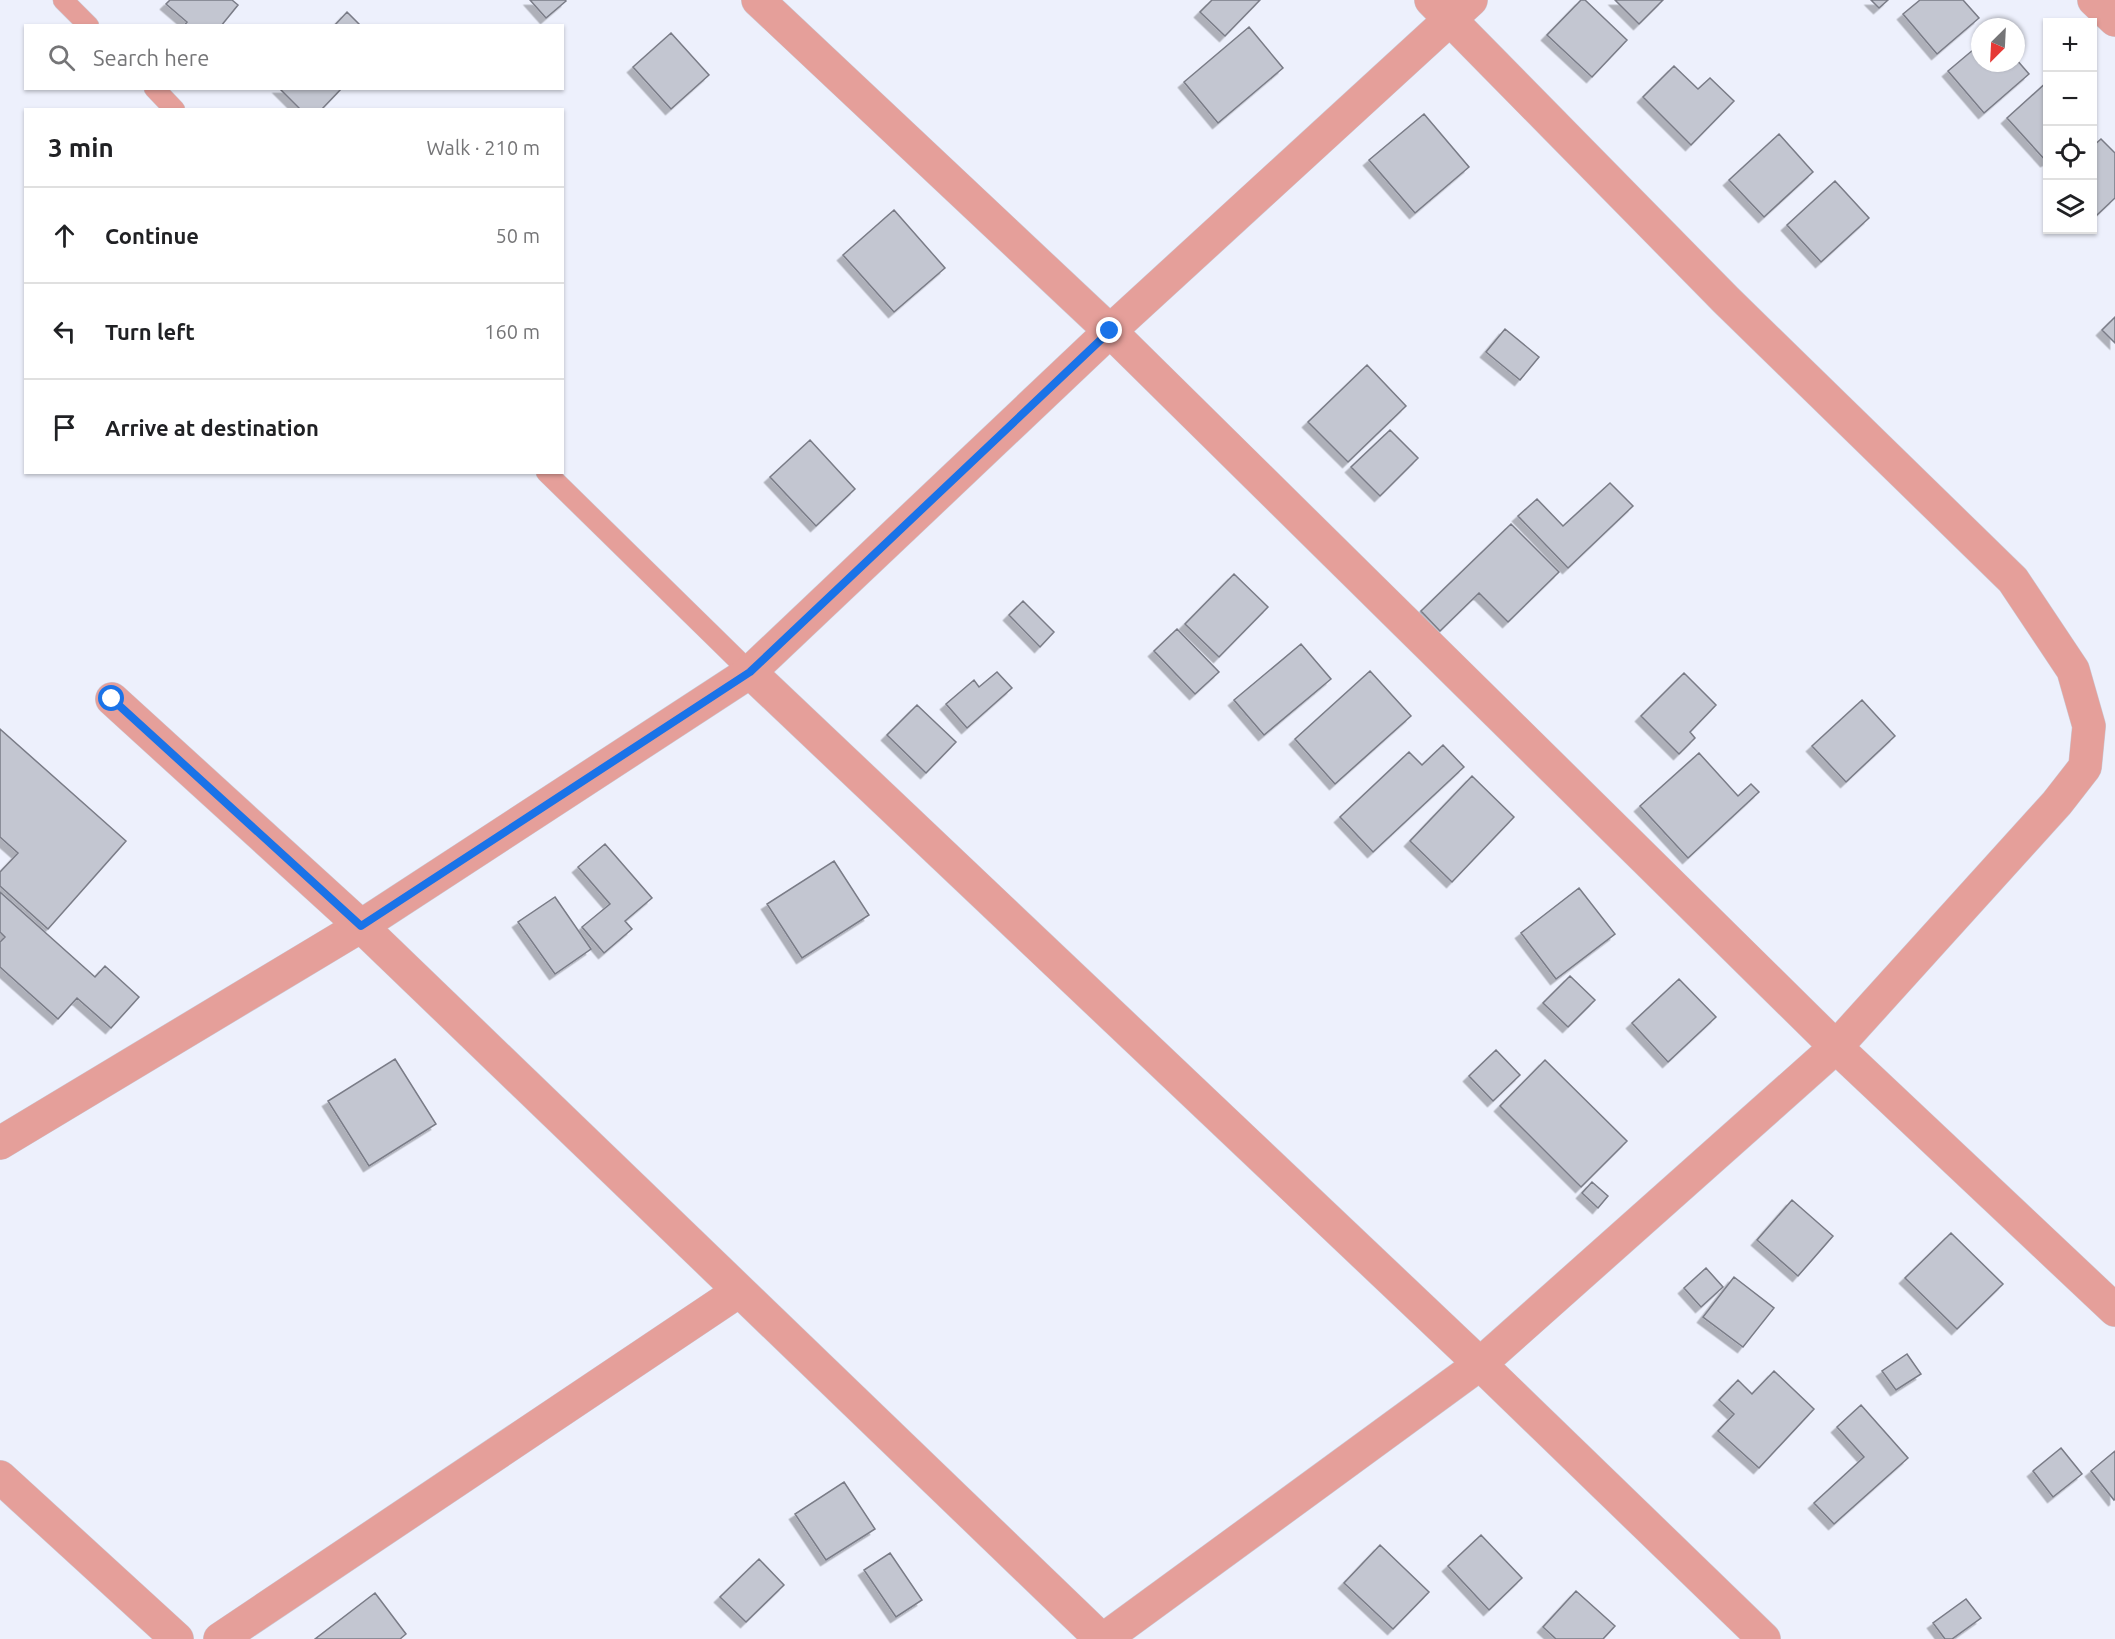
<!DOCTYPE html>
<html lang="en">
<head>
<meta charset="utf-8">
<style>
  body { margin:0; font-family:Ubuntu,sans-serif; background:#f6f6f6; color:#202124 }
  .controls { position:absolute; right:18px; top:18px; display:grid; overflow:hidden; border-radius:0px; box-shadow:0 2px 4px #0004 }
  .controls button { width:54px; height:54px; display:grid; place-items:center; padding:0; border:0; border-bottom:2px solid #e0e0e0; background:#fff; color:#202124; font:30px sans-serif }
  .compass { position:absolute; left:1971px; top:18px; width:54px; height:54px; border-radius:50%; background:#fff; box-shadow:0 2px 4px #0004; rotate:204deg }
  .stop { position:absolute; width:18px; height:18px; margin:-14px; border:4px solid #1a73e8; border-radius:50%; background:#fff }
  .stop.end { background:#1a73e8; border-color:#fff; box-shadow:0 2px 6px #0008 }
  .list { margin:0; padding:0; list-style:none }
  h2 { display:flex; justify-content:space-between; align-items:center; height:78px; margin:0; padding:0 24px; font-size:26px }
  h2 small { font-size:20px; font-weight:400; color:#757577 }
  .list li { display:grid; grid-template-columns:39px 1fr auto; gap:18px; align-items:center; box-sizing:border-box; height:96px; padding:0 24px; border-top:2px solid #e0e0e0 }
  .list b { display:block; font-size:22px; white-space:nowrap }
  .list em { font-size:20px; font-style:normal; color:#757577 }
  .icon { flex:none; width:33px; height:33px; fill:none; stroke:currentColor; stroke-width:2; stroke-linecap:round; stroke-linejoin:round }
  .map { position:relative; flex:none; width:2115px; height:1639px; overflow:hidden }
  .search { position:absolute; background:#fff; box-shadow:0 2px 4px #0004; left:24px; top:24px; width:540px; height:66px; display:flex; align-items:center; gap:15px; box-sizing:border-box; padding:0 21px; border-radius:0px; color:#757577; font-size:22px }
  .panel { position:absolute; background:#fff; box-shadow:0 2px 4px #0004; left:24px; top:108px; width:540px; height:366px; border-radius:0px }
  .map>svg:first-child { display:block }
  .building { fill:#c3c6d1; stroke:#7a7c87; stroke-width:1.5; filter:url(#shadow) }
  .lines { fill:none; stroke-linecap:round; stroke-linejoin:round }
  .service-casing { stroke:#caccd7; stroke-width:21 }
  .minor-casing { stroke:#caccd7; stroke-width:34 }
  .service { stroke:#e59f9a; stroke-width:20 }
  .minor { stroke:#e59f9a; stroke-width:33 }
  .route { stroke:#1a73e8; stroke-width:8 }
</style>
</head>
<body>
<div class="map">
<svg width="2115" height="1639" viewBox="0 0 2115 1639">
  <defs>
    <filter id="shadow"><feDropShadow dx="-5.5" dy="5.5" stdDeviation="0" flood-color="#0004"/></filter>
  </defs>
  <rect width="100%" height="100%" fill="#edf0fc"/>
  <path class="building" d="M 170,0 L 232,0 L 238,5 L 221,26 L 184,26 L 187,22 L 166,4 Z
    M 530,0 L 565,0 L 566,1 L 546,18 Z
    M 1212,0 L 1260,0 L 1225,36 L 1200,12 Z
    M 1581,0 L 1585,0 L 1627,40 L 1592,77 L 1547,35 Z
    M 1615,0 L 1663,0 L 1639,24 Z
    M 1871,0 L 1888,0 L 1879,8 Z
    M 1920,0 L 1963,0 L 1979,18 L 1937,54 L 1903,14 Z
    M 347,12 L 361,26 L 334,26 Z
    M 1249,27 L 1283,68 L 1218,123 L 1184,82 Z
    M 671,33 L 709,75 L 671,109 L 633,67 Z
    M 1980,44 L 1980,63 L 2016,63 L 2016,59 L 2029,74 L 1984,113 L 1948,71 Z
    M 1674,66 L 1698,89 L 1710,78 L 1734,101 L 1691,145 L 1643,97 Z
    M 2048,81 L 2048,160 L 2046,161 L 2007,118 Z
    M 279,88 L 342,88 L 321,110 L 301,110 Z
    M 1424,114 L 1469,167 L 1415,213 L 1369,160 Z
    M 1779,134 L 1813,172 L 1764,217 L 1729,180 Z
    M 2101,139 L 2115,153 L 2115,198 L 2097,215 L 2092,210 L 2092,147 Z
    M 1835,181 L 1869,218 L 1821,262 L 1787,225 Z
    M 894,210 L 945,268 L 894,312 L 843,255 Z
    M 2115,317 L 2115,343 L 2102,330 Z
    M 1505,329 L 1539,357 L 1520,380 L 1486,352 Z
    M 1367,365 L 1406,406 L 1348,462 L 1308,422 Z
    M 1390,430 L 1418,458 L 1380,496 L 1351,467 Z
    M 810,440 L 855,489 L 816,526 L 770,477 Z
    M 1610,483 L 1633,506 L 1568,568 L 1518,516 L 1537,499 L 1563,526 Z
    M 1511,524 L 1559,572 L 1508,622 L 1479,593 L 1440,631 L 1421,611 Z
    M 1234,574 L 1268,607 L 1219,657 L 1185,624 Z
    M 1023,601 L 1054,632 L 1040,647 L 1009,615 Z
    M 1177,629 L 1219,672 L 1195,694 L 1154,651 Z
    M 1301,644 L 1331,679 L 1264,735 L 1234,700 Z
    M 1370,671 L 1411,716 L 1335,784 L 1295,739 Z
    M 997,672 L 1012,688 L 967,728 L 946,704 L 974,680 L 979,687 Z
    M 1684,673 L 1716,705 L 1690,732 L 1695,738 L 1679,754 L 1641,716 Z
    M 1862,700 L 1895,736 L 1846,782 L 1812,746 Z
    M 917,705 L 956,742 L 926,773 L 887,735 Z
    M 0,729 L 126,841 L 48,929 L 0,886 L 0,872 L 18,853 L 0,837 Z
    M 1443,745 L 1464,767 L 1373,852 L 1340,817 L 1409,752 L 1422,765 Z
    M 1699,753 L 1738,796 L 1751,784 L 1759,792 L 1688,858 L 1640,806 Z
    M 1472,776 L 1514,817 L 1452,882 L 1410,841 Z
    M 605,844 L 652,898 L 625,921 L 632,929 L 604,953 L 582,927 L 610,904 L 578,867 Z
    M 834,861 L 869,915 L 802,958 L 767,904 Z
    M 1579,888 L 1615,934 L 1556,979 L 1521,933 Z
    M 0,892 L 95,977 L 105,966 L 139,997 L 111,1028 L 77,998 L 58,1019 L 0,967 L 0,942 L 5,937 L 0,932 Z
    M 555,897 L 591,949 L 555,974 L 518,922 Z
    M 1570,976 L 1595,1000 L 1568,1027 L 1543,1003 Z
    M 1679,979 L 1716,1017 L 1668,1062 L 1632,1023 Z
    M 1496,1050 L 1520,1075 L 1493,1101 L 1469,1076 Z
    M 395,1059 L 436,1124 L 369,1166 L 328,1101 Z
    M 1545,1060 L 1627,1141 L 1581,1187 L 1500,1106 Z
    M 1592,1182 L 1608,1196 L 1598,1208 L 1582,1193 Z
    M 1792,1200 L 1833,1236 L 1798,1276 L 1757,1240 Z
    M 1951,1233 L 2003,1284 L 1957,1329 L 1905,1278 Z
    M 1706,1268 L 1723,1287 L 1701,1307 L 1684,1288 Z
    M 1734,1277 L 1774,1308 L 1743,1347 L 1703,1317 Z
    M 1907,1354 L 1921,1374 L 1896,1390 L 1882,1371 Z
    M 1774,1371 L 1814,1409 L 1759,1468 L 1718,1431 L 1734,1414 L 1719,1400 L 1738,1380 L 1752,1394 Z
    M 1861,1405 L 1908,1458 L 1834,1524 L 1814,1503 L 1864,1457 L 1837,1427 Z
    M 2061,1448 L 2082,1474 L 2053,1497 L 2033,1471 Z
    M 2115,1451 L 2115,1499 L 2114,1500 L 2091,1471 Z
    M 844,1482 L 875,1529 L 826,1560 L 795,1514 Z
    M 1481,1535 L 1522,1578 L 1489,1610 L 1448,1566 Z
    M 1380,1545 L 1429,1592 L 1393,1629 L 1344,1583 Z
    M 890,1553 L 922,1600 L 896,1617 L 864,1570 Z
    M 759,1559 L 784,1585 L 746,1622 L 720,1597 Z
    M 1576,1591 L 1615,1626 L 1603,1639 L 1556,1639 L 1543,1627 Z
    M 375,1593 L 406,1634 L 400,1639 L 315,1639 Z
    M 1966,1599 L 1981,1618 L 1952,1639 L 1945,1639 L 1933,1623 Z"/>
  <g class="lines">
    <defs>
      <path id="service" d="M 63,0 L 89,26
        M 154,88 L 175,110
        M 546,472 L 750,672"/>
      <path id="minor" d="M 758,0 L 1110,331 L 1836,1047 L 2115,1310
        M 2094,0 L 2115,20
        M 750,672 L 1480,1364 L 1764,1639
        M 112,699 L 361,926 L 1101,1639
        M 0,1143 L 361,926 L 750,672 L 1110,331 L 1471,0
        M 0,1477 L 177,1639
        M 220,1639 L 739,1291
        M 1104,1639 L 1480,1364 L 1836,1047 L 2057,803 L 2085,767 L 2089,726 L 2073,670 L 2013,580 L 1726,300 L 1431,0"/>
    </defs>
    <use href="#service" class="service-casing"/>
    <use href="#minor" class="minor-casing"/>
    <use href="#service" class="service"/>
    <use href="#minor" class="minor"/>
  </g>
  <g class="lines">
    <path class="route" d="M 112,699 L 361,926 L 750,672 L 1110,331"/>
  </g>
</svg>
<div class="controls">
<button>+</button>
<button>−</button>
<button><svg class="icon" aria-label="locate" viewBox="0 0 24 24"><circle cx="12" cy="12" r="6"/><path d="M12 2v4M12 18v4M2 12h4M18 12h4"/></svg></button>
<button><svg class="icon" aria-label="layers" viewBox="0 0 24 24"><path d="M12 4l9 5-9 5-9-5zM3 14l9 5 9-5"/></svg></button>
</div>
<svg class="compass" viewBox="-18 -18 36 36"><path d="M0-13l5 13h-10z" fill="#e53935"/><path d="M0 13l5-13h-10z" fill="#757577"/></svg>
<div class="stop" style="left:112px;top:699px"></div>
<div class="stop end" style="left:1110px;top:331px"></div>
<div class="search"><svg class="icon" aria-label="search" viewBox="0 0 24 24"><circle cx="10" cy="10" r="6"/><path d="M15 15l6 6"/></svg>Search here</div>
<section class="panel">
<h2>3 min<small>Walk · 210 m</small></h2>
<ul class="list">
<li><svg class="icon" aria-label="ahead" viewBox="0 0 24 24"><path d="M12 20V5M6 11l6-6 6 6"/></svg><div><b>Continue</b></div><em>50 m</em></li>
<li><svg class="icon" aria-label="left" viewBox="0 0 24 24"><path d="M17 20v-9H6M10 6l-5 5 5 5"/></svg><div><b>Turn left</b></div><em>160 m</em></li>
<li><svg class="icon" aria-label="arrive" viewBox="0 0 24 24"><path d="M6 21V4h12l-3 4 3 4H6"/></svg><div><b>Arrive at destination</b></div></li>
</ul>
</section>
</div>
</body>
</html>
